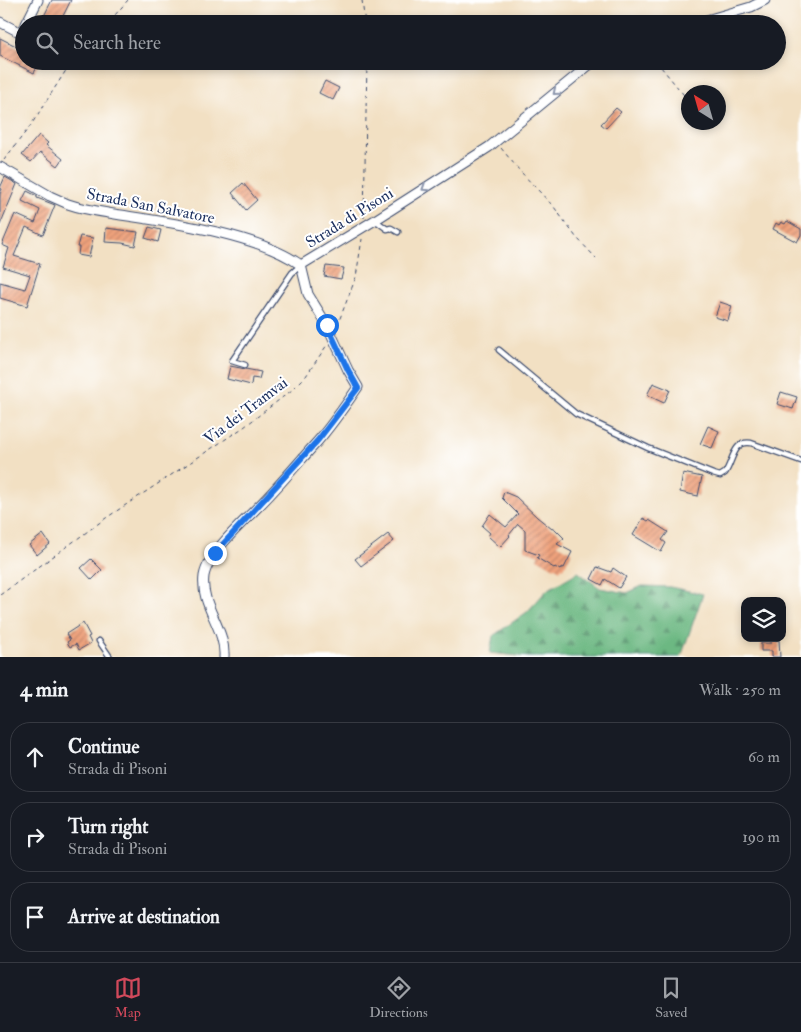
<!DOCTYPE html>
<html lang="en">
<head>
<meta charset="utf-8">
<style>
  body { margin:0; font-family:"IM FELL Double Pica",serif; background:#20242c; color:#f1f3f6 }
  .controls { position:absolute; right:15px; bottom:15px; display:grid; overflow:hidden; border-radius:10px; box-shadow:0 2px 8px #0003 }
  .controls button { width:45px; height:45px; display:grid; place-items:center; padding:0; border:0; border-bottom:1px solid #363941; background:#171b24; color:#f1f3f6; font:25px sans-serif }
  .compass { position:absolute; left:681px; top:85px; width:45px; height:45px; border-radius:50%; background:#171b24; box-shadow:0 2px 8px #0003; rotate:323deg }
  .stop { position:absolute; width:15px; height:15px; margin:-11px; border:4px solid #1a73e8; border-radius:50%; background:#fff }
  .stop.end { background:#1a73e8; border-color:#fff; box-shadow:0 1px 5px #0008 }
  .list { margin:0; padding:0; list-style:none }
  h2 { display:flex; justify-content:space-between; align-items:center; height:65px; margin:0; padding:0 20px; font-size:21px }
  h2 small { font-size:16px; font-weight:400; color:#9ea1a6 }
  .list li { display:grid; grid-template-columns:32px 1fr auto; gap:15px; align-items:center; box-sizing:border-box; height:70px; margin:0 10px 10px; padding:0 10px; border:1px solid #363941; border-radius:20px }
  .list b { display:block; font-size:19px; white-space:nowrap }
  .list p { margin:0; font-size:16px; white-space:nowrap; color:#9ea1a6 }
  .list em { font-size:16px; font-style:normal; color:#9ea1a6 }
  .icon { flex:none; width:28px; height:28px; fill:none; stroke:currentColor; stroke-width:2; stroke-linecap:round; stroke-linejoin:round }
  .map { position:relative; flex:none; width:801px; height:657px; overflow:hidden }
  .search { position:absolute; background:#171b24; box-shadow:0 2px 8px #0003; left:15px; right:15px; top:15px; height:55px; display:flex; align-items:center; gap:12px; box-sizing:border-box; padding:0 18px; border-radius:28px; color:#9ea1a6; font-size:19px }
  .sheet { height:305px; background:#171b24 }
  nav { display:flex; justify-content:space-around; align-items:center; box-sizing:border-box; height:70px; border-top:1px solid #363941; background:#171b24; font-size:14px; color:#9ea1a6 }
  nav a { display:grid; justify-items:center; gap:2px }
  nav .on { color:#d1495b }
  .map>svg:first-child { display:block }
  .forest { fill:url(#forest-firs); stroke:#447470 }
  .building { fill:url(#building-hatch) }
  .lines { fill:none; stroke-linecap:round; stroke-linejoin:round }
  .service-casing { stroke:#3b4a6d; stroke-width:7 }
  .minor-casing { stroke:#3b4a6d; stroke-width:11 }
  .path { stroke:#3b4a6d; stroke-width:1; stroke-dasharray:4 4; stroke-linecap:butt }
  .service { stroke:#fff; stroke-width:4.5 }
  .minor { stroke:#fff; stroke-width:9 }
  .oneway { stroke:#8d97ae }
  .route { stroke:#1a73e8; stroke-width:6 }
  .labels { text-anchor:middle; stroke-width:4; stroke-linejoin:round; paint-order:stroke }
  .street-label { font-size:16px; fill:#1b2f5e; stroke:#fff }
</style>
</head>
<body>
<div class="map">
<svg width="801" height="657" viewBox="0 0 801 657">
  <defs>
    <pattern id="forest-firs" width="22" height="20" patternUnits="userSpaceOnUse" patternTransform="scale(1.25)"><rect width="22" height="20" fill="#6cb882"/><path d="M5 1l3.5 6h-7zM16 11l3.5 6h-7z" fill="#58966e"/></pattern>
    <pattern id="building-hatch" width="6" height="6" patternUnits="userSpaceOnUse" patternTransform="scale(1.25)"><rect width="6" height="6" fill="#efa27c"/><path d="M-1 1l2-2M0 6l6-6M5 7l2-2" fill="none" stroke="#c18469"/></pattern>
  </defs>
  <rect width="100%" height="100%" fill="#fff"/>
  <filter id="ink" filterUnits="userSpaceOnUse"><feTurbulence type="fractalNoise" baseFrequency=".02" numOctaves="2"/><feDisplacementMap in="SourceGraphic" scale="10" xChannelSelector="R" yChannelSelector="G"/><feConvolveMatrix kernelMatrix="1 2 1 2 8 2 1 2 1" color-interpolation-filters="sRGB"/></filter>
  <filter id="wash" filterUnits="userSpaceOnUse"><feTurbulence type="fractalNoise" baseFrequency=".0096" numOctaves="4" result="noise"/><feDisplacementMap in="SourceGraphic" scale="20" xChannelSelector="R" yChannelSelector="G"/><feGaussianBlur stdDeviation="1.12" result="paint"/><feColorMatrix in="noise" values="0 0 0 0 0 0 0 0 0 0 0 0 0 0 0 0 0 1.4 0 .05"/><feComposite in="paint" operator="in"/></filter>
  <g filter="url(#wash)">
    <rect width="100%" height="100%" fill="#f2e0c3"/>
    <path class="forest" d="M 578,572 L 600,588 L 627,593 L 642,586 L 670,587 L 703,594 L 681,657 L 529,657 L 490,653 L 493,636 L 527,612 L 547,590 Z"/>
    <g id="blocks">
      <path class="building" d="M 52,0 L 71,0 L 59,24 L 40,24 Z
        M 0,38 L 24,50 L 24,61 L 40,61 L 34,73 L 0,56 Z
        M 325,81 L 339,88 L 333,100 L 319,93 Z
        M 616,108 L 621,112 L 606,128 L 601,124 Z
        M 39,135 L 48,143 L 46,145 L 63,159 L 58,166 L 40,152 L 31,162 L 22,155 Z
        M 5,177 L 17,184 L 0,225 L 0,194 L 2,189 L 0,188 Z
        M 243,183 L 257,200 L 246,210 L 232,193 Z
        M 27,191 L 37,196 L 37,198 L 55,205 L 43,235 L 26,227 L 14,256 L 40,264 L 27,306 L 0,298 L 0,282 L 25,289 L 30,275 L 3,267 L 9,248 L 2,245 L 15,214 L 35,223 L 40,210 L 22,201 Z
        M 787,221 L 801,229 L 801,235 L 797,242 L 773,229 L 776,223 L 779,225 L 781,222 L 785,224 Z
        M 149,227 L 161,230 L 158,242 L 145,238 Z
        M 106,228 L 138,232 L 135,246 L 122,243 L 105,242 Z
        M 80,236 L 93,238 L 89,257 L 78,255 L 79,247 L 77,247 Z
        M 326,266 L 344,268 L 341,279 L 324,276 Z
        M 720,302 L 732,306 L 728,321 L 715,317 Z
        M 230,366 L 261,372 L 259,379 L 252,378 L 251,385 L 227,379 Z
        M 653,383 L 670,390 L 664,403 L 647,395 Z
        M 781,392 L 797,397 L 793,409 L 777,404 Z
        M 708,426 L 719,431 L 712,448 L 700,444 Z
        M 683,473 L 702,477 L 698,496 L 680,492 Z
        M 504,492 L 516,497 L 537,517 L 552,529 L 554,528 L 564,538 L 557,544 L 572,552 L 564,568 L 562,567 L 560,570 L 555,567 L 554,568 L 537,558 L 539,555 L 525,550 L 525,530 L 518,524 L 509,535 L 510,536 L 500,547 L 488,536 L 490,533 L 482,526 L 490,514 L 506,527 L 518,514 L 502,498 Z
        M 643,518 L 648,521 L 649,520 L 668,532 L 662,540 L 666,543 L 661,552 L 633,535 Z
        M 43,534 L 50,544 L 37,555 L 29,545 Z
        M 388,534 L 394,541 L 361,566 L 355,559 Z
        M 91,559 L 102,570 L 92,580 L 81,568 Z
        M 597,567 L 611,572 L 613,568 L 626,577 L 619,588 L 605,579 L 602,585 L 591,579 Z
        M 83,623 L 90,636 L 88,637 L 91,643 L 79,650 L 76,644 L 70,647 L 67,642 L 70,640 L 66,634 Z
        M 779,640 L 780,657 L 772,657 L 772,651 L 761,651 L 761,643 L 771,643 L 771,641 Z"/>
    </g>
  </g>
  <g filter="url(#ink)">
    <use href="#blocks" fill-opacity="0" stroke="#3b4a6d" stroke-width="1"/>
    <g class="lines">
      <defs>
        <path id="service" d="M 375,220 L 387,229 L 391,228 L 398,232
          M 499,350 L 576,414 L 648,448 L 713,474 L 720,476 L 725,473 C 733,462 733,440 751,443 L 801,461
          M 245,365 L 232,361 L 292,273 L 300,266
          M 99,641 L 110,657"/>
        <path id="minor" d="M 0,22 L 21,33 L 24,28
          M 26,24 L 38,0
          M 693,24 L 751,7 L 765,0
          M 0,167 L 50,196 L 68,204 C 85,210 103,212 121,215 C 174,223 257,234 301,265
          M 301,265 L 375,220 L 489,147 L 594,61
          M 224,657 C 226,628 200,606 204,576 C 208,553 243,522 260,505 C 280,485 298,463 317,442 C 332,425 345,406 358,387 L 348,370 L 327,325 L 308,294 L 301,265"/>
      </defs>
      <use href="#service" class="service-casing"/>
      <use href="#minor" class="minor-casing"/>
      <path class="path" d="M 362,0 L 365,24
        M 102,24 L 115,15 L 128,0
        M 656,61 L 688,100
        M 706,122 L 710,128
        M 501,148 L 519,170 L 554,207 L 576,237 L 596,258
        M 4,160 L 31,125 L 72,61
        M 364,218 L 367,61
        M 337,326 L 356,277 L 362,239
        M 0,595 L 106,518 L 244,427 L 292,390 L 306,376 L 327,345"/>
      <use href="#service" class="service"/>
      <use href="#minor" class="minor"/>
    </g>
    <defs><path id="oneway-chevron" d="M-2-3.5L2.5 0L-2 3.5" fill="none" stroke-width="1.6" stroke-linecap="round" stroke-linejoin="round" transform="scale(1.25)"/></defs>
    <g class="oneway">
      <use href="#oneway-chevron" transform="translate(556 92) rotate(140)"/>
      <use href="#oneway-chevron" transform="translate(425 188) rotate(147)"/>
    </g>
  </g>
  <g class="lines" filter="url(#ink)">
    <path class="route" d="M 215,553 L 318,440 L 358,388 L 348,370 L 327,325"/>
  </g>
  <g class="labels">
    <g class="street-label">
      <text transform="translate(151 205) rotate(11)" y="6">Strada San Salvatore</text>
      <text transform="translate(349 217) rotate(-32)" y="6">Strada di Pisoni</text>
      <text transform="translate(245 410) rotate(-37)" y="6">Via dei Tramvai</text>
    </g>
  </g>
</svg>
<div class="controls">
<button><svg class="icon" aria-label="layers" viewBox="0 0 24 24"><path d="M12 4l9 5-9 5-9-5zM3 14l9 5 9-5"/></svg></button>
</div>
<svg class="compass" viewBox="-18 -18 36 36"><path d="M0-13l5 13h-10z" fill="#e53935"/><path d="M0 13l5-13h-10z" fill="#9ea1a6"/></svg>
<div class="stop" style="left:327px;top:325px"></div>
<div class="stop end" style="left:215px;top:553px"></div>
<div class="search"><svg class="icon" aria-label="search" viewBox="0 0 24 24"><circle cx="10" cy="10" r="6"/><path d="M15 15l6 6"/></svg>Search here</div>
</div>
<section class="sheet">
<h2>4 min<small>Walk · 250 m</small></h2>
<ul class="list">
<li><svg class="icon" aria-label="ahead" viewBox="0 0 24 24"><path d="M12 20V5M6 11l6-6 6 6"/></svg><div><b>Continue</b><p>Strada di Pisoni</p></div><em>60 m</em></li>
<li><svg class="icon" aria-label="right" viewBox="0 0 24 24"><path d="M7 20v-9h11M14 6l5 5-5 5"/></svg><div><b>Turn right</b><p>Strada di Pisoni</p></div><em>190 m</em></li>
<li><svg class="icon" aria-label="arrive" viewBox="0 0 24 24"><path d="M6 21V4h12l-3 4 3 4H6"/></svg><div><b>Arrive at destination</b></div></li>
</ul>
</section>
<nav>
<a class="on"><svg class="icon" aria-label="map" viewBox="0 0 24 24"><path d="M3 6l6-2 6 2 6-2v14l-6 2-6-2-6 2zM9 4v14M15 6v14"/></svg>Map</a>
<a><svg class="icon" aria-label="directions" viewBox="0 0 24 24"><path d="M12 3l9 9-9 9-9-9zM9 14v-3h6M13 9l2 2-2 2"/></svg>Directions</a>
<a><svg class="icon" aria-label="saved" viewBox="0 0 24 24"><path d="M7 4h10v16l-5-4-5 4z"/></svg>Saved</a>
</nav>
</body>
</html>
